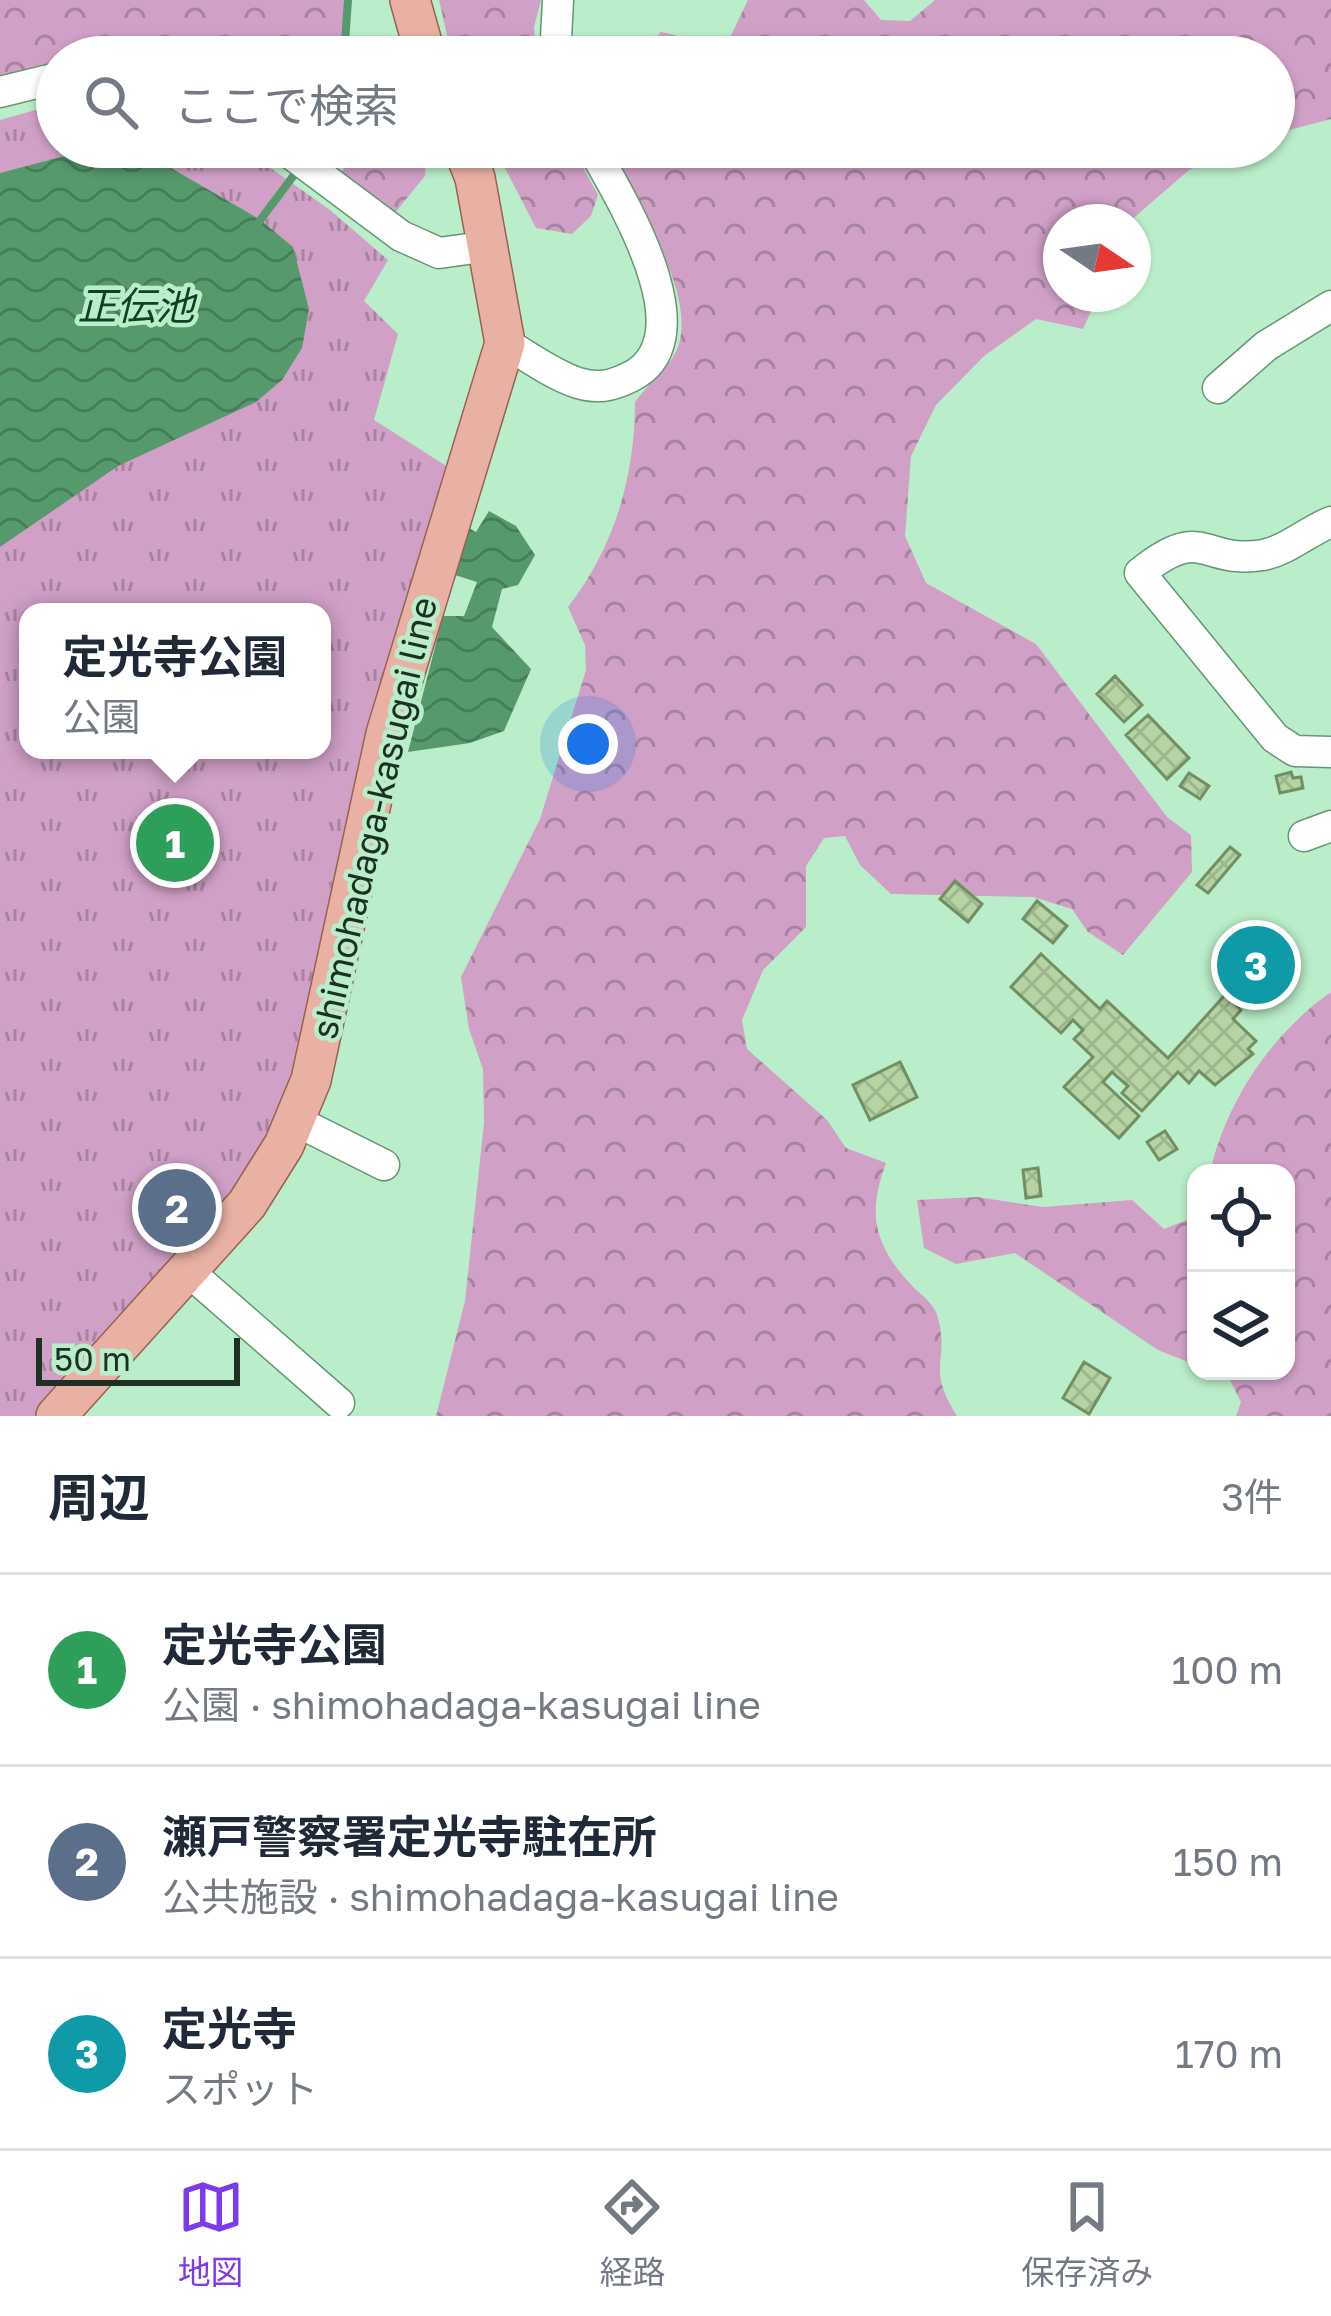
<!DOCTYPE html>
<html lang="ja">
<head>
<meta charset="utf-8">
<style>
  body { margin:0; font-family:"Golos Text","Noto Sans JP",sans-serif; background:#f6f6f7; color:#1f2937 }
  .controls { position:absolute; right:36px; bottom:36px; display:grid; overflow:hidden; border-radius:24px; box-shadow:0 3px 9px #0004 }
  .controls button { width:108px; height:108px; display:grid; place-items:center; padding:0; border:0; border-bottom:3px solid #e0e1e3; background:#fff; color:#1f2937; font:60px sans-serif }
  .compass { position:absolute; left:1043px; top:204px; width:108px; height:108px; border-radius:50%; background:#fff; box-shadow:0 3px 9px #0004; rotate:103deg }
  .scale { position:absolute; left:36px; bottom:30px; width:204px; box-sizing:border-box; padding-left:12px; border:6px solid #1d3123; border-top:0; font-size:33px; line-height:42px; white-space:nowrap; color:#1d3123; -webkit-text-stroke:9px #baedc9; paint-order:stroke }
  .you { position:absolute; left:588px; top:744px; width:42px; height:42px; margin:-30px; border:9px solid #fff; border-radius:50%; background:#1a73e8; box-shadow:0 0 0 18px #1a73e833 }
  .badge { display:grid; place-items:center; width:78px; height:78px; border-radius:50%; background:#7c3aed; color:#fff; font-size:39px; font-weight:700 }
  .pin { position:absolute; translate:-50% -50%; border:6px solid #fff; box-shadow:0 3px 12px #0006 }
  .popup { position:absolute; left:19px; top:603px; width:312px; height:156px; box-sizing:border-box; display:grid; place-content:center; border-radius:24px; background:#fff; filter:drop-shadow(0 3px 9px #0005); font-size:39px; white-space:nowrap; color:#747a83 }
  .popup b { font-size:45px; color:#1f2937 }
  .popup::after { content:''; position:absolute; left:50%; top:100%; margin-left:-24px; border:24px solid transparent; border-top-color:#fff }
  .list { margin:0; padding:0; list-style:none }
  h2 { display:flex; justify-content:space-between; align-items:center; height:156px; margin:0; padding:0 48px; font-size:51px }
  h2 small { font-size:39px; font-weight:400; color:#747a83 }
  .list li { display:grid; grid-template-columns:78px 1fr auto; gap:36px; align-items:center; box-sizing:border-box; height:192px; padding:0 48px; border-top:3px solid #e0e1e3 }
  .list b { display:block; font-size:45px; white-space:nowrap }
  .list p { margin:0; font-size:39px; white-space:nowrap; color:#747a83 }
  .list em { font-size:39px; font-style:normal; color:#747a83 }
  .icon { flex:none; width:66px; height:66px; fill:none; stroke:currentColor; stroke-width:2; stroke-linecap:round; stroke-linejoin:round }
  .map { position:relative; flex:none; width:1331px; height:1416px; overflow:hidden }
  .search { position:absolute; background:#fff; box-shadow:0 3px 9px #0004; left:36px; right:36px; top:36px; height:132px; display:flex; align-items:center; gap:30px; box-sizing:border-box; padding:0 42px; border-radius:66px; color:#747a83; font-size:45px }
  .sheet { height:732px; background:#fff }
  nav { display:flex; justify-content:space-around; align-items:center; box-sizing:border-box; height:168px; border-top:3px solid #e0e1e3; background:#fff; font-size:33px; color:#747a83 }
  nav a { display:grid; justify-items:center; gap:6px }
  nav .on { color:#7c3aed }
  .map>svg:first-child { display:block }
  .forest { fill:url(#forest-crowns) }
  .park { fill:url(#park-tufts); fill-rule:evenodd }
  .water { fill:url(#water-waves) }
  .lines { fill:none; stroke-linecap:round; stroke-linejoin:round }
  .stream { stroke:#55996c; stroke-width:8 }
  .building { fill:url(#building-cross-hatch); stroke:#738f62; stroke-width:3 }
  .minor-casing { stroke:#669675; stroke-width:33 }
  .major-casing { stroke:#976250; stroke-width:42 }
  .minor { stroke:#fff; stroke-width:30 }
  .major { stroke:#e8b1a4; stroke-width:39 }
  .labels { text-anchor:middle; stroke-width:9; stroke-linejoin:round; paint-order:stroke }
  .street-label { font-size:36px; fill:#1d3123; stroke:#baedc9 }
  .water-label { font-size:39px; font-style:italic; fill:#0d4224; stroke:#baedc9 }
</style>
</head>
<body>
<div class="map">
<svg width="1331" height="1416" viewBox="0 0 1331 1416">
  <defs>
    <pattern id="forest-crowns" width="20" height="18" patternUnits="userSpaceOnUse" patternTransform="scale(3)"><rect width="20" height="18" fill="#d0a0c6"/><path d="M2 6a3 3 0 1 1 6 0M12 15a3 3 0 1 1 6 0" fill="none" stroke="#a883a0"/></pattern>
    <pattern id="park-tufts" width="24" height="20" patternUnits="userSpaceOnUse" patternTransform="scale(3)"><rect width="24" height="20" fill="#d0a0c6"/><path d="M3 7l-1-3M5 7V3M7 7l1-3M15 17l-1-3M17 17v-4M19 17l1-3" fill="none" stroke="#a883a0"/></pattern>
    <pattern id="water-waves" width="16" height="10" patternUnits="userSpaceOnUse" patternTransform="scale(3)"><rect width="16" height="10" fill="#55996c"/><path d="M0 5q4-4 8 0t8 0" fill="none" stroke="#467d58"/></pattern>
    <pattern id="building-cross-hatch" width="8" height="8" patternUnits="userSpaceOnUse" patternTransform="scale(3)"><rect width="8" height="8" fill="#b6d3a4"/><path d="M0 0l8 8M0 8l8-8" fill="none" stroke="#9cb68d"/></pattern>
  </defs>
  <rect width="100%" height="100%" fill="#baedc9"/>
  <path class="forest" d="M 0,0 L 346,0 L 350,57 L 57,57 L 57,64 L 0,76 Z
    M 439,0 L 541,0 L 534,27 L 537,57 L 452,57 Z
    M 748,0 L 864,0 L 881,20 L 910,21 L 935,0 L 1331,0 L 1331,119 L 1274,134 L 1274,57 L 647,57 L 660,32 C 685,35 700,50 725,48 Z
    M 359,147 L 427,147 L 425,176 L 394,214 L 341,173 Z
    M 494,147 L 572,147 L 598,195 L 591,216 L 572,234 L 536,228 Z
    M 604,147 L 1242,147 L 1189,170 L 1129,222 L 1061,222 L 1061,294 L 1099,294 L 1083,329 L 1036,319 L 984,356 L 936,405 L 911,456 L 905,536 L 926,583 L 1036,644 L 1167,817 L 1191,835 L 1192,872 L 1123,955 L 1088,932 L 1072,909 L 1033,897 L 891,894 L 860,865 L 845,836 L 824,838 L 806,866 L 806,927 L 763,970 L 742,1020 L 747,1049 L 827,1120 L 846,1148 L 886,1163 C 866,1217 875,1247 915,1289 C 924,1297 935,1305 938,1318 C 950,1363 925,1365 957,1416 L 436,1416 L 465,1301 L 484,1123 L 483,1069 L 469,1029 L 461,977 L 540,819 L 586,670 L 585,645 L 568,607 C 614,548 635,477 635,402 C 646,387 660,375 671,360 C 710,306 631,197 604,147 Z
    M 1331,992 L 1331,1416 L 1236,1416 L 1241,1402 L 1229,1378 L 1213,1371 L 1286,1371 L 1286,1173 L 1210,1173 C 1225,1103 1272,1033 1331,992 Z
    M 977,1197 L 1043,1207 L 1132,1200 L 1164,1229 L 1189,1219 L 1196,1205 L 1196,1365 L 1158,1350 L 1015,1253 L 956,1264 L 924,1248 L 917,1200 Z"/>
  <path class="park" d="M 57,104 L 57,147 L 241,147 L 330,210 L 388,260 L 364,301 L 398,334 L 374,420 L 451,469 L 304,1061 L 269,1140 L 223,1213 L 40,1416 L 0,1416 L 0,120 ZM 28,612 L 322,612 L 322,750 L 28,750 Z"/>
  <path class="water" d="M 84,151 L 171,168 L 259,219 L 293,247 L 309,309 L 302,348 L 282,380 L 256,402 L 118,466 L 0,547 L 0,173 Z
    M 489,511 L 516,526 L 535,555 L 518,585 L 502,589 L 492,627 L 531,669 L 504,731 L 470,743 L 408,752 L 443,616 L 464,616 L 477,582 L 455,575 L 469,528 L 476,532 Z"/>
  <g class="lines">
    <path class="stream" d="M 344,57 L 348,0
      M 255,227 L 300,167"/>
  </g>
  <path class="building" d="M 1115,676 L 1142,705 L 1124,722 L 1097,694 Z
    M 1148,715 L 1189,758 L 1167,779 L 1126,735 Z
    M 1291,772 L 1293,778 L 1301,777 L 1303,788 L 1280,793 L 1276,776 Z
    M 1189,773 L 1209,786 L 1200,799 L 1180,786 Z
    M 1230,847 L 1240,855 L 1208,893 L 1197,885 Z
    M 955,881 L 982,904 L 968,922 L 940,899 Z
    M 1037,901 L 1067,926 L 1053,943 L 1023,919 Z
    M 1255,928 L 1293,963 L 1258,1002 L 1220,967 Z
    M 1041,954 L 1100,1009 L 1107,1001 L 1168,1058 L 1225,995 L 1241,1010 L 1233,1019 L 1256,1041 L 1248,1049 L 1253,1054 L 1215,1085 L 1199,1071 L 1189,1083 L 1178,1072 L 1142,1111 L 1122,1093 L 1128,1086 L 1112,1072 L 1103,1082 L 1139,1116 L 1119,1138 L 1064,1087 L 1093,1057 L 1074,1039 L 1083,1030 L 1073,1020 L 1061,1033 L 1011,987 Z
    M 900,1062 L 917,1097 L 870,1120 L 853,1085 Z
    M 1165,1131 L 1177,1149 L 1159,1160 L 1147,1142 Z
    M 1038,1168 L 1041,1196 L 1026,1198 L 1023,1170 Z
    M 181,1191 L 195,1205 L 175,1226 L 160,1212 Z
    M 1084,1362 L 1110,1378 L 1089,1414 L 1063,1398 Z"/>
  <g class="lines">
    <defs>
      <path id="minor" d="M 555,57 L 558,0
        M 0,92 L 57,78
        M 282,147 L 401,236 L 439,253 L 489,246
        M 505,343 C 528,356 553,375 578,383 C 598,389 612,386 630,377 C 709,339 619,196 592,147
        M 1218,388 L 1266,346 L 1331,306
        M 1331,522 C 1308,531 1288,550 1263,555 C 1202,565 1204,521 1140,573 L 1275,738 L 1295,751 L 1331,752
        M 1304,836 L 1331,826
        M 294,1120 L 384,1165
        M 188,1271 L 339,1403"/>
      <path id="major" d="M 410,0 L 426,57
        M 56,1416 L 247,1204 L 284,1145 L 311,1080 L 386,734 L 505,343 L 475,178 L 463,147"/>
    </defs>
    <use href="#minor" class="minor-casing"/>
    <use href="#major" class="major-casing"/>
    <use href="#minor" class="minor"/>
    <use href="#major" class="major"/>
  </g>
  <g class="labels">
    <g class="street-label">
      <text transform="translate(374 818) rotate(-77)" y="13">shimohadaga-kasugai line</text>
    </g>
    <g class="water-label">
      <text x="136" y="320">正伝池</text>
    </g>
  </g>
</svg>
<div class="controls">
<button><svg class="icon" aria-label="locate" viewBox="0 0 24 24"><circle cx="12" cy="12" r="6"/><path d="M12 2v4M12 18v4M2 12h4M18 12h4"/></svg></button>
<button><svg class="icon" aria-label="layers" viewBox="0 0 24 24"><path d="M12 4l9 5-9 5-9-5zM3 14l9 5 9-5"/></svg></button>
</div>
<svg class="compass" viewBox="-18 -18 36 36"><path d="M0-13l5 13h-10z" fill="#e53935"/><path d="M0 13l5-13h-10z" fill="#747a83"/></svg>
<div class="scale">50 m</div>
<div class="you"></div>
<div class="pin badge" style="left:175px;top:843px;background:#2e9e5b">1</div>
<div class="popup"><b>定光寺公園</b>公園</div>
<div class="pin badge" style="left:177px;top:1208px;background:#5c6f8a">2</div>
<div class="pin badge" style="left:1256px;top:965px;background:#0f9aa8">3</div>
<div class="search"><svg class="icon" aria-label="search" viewBox="0 0 24 24"><circle cx="10" cy="10" r="6"/><path d="M15 15l6 6"/></svg>ここで検索</div>
</div>
<section class="sheet">
<h2>周辺<small>3件</small></h2>
<ul class="list">
<li><span class="badge" style="background:#2e9e5b">1</span><div><b>定光寺公園</b><p>公園 · shimohadaga-kasugai line</p></div><em>100 m</em></li>
<li><span class="badge" style="background:#5c6f8a">2</span><div><b>瀬戸警察署定光寺駐在所</b><p>公共施設 · shimohadaga-kasugai line</p></div><em>150 m</em></li>
<li><span class="badge" style="background:#0f9aa8">3</span><div><b>定光寺</b><p>スポット</p></div><em>170 m</em></li>
</ul>
</section>
<nav>
<a class="on"><svg class="icon" aria-label="map" viewBox="0 0 24 24"><path d="M3 6l6-2 6 2 6-2v14l-6 2-6-2-6 2zM9 4v14M15 6v14"/></svg>地図</a>
<a><svg class="icon" aria-label="directions" viewBox="0 0 24 24"><path d="M12 3l9 9-9 9-9-9zM9 14v-3h6M13 9l2 2-2 2"/></svg>経路</a>
<a><svg class="icon" aria-label="saved" viewBox="0 0 24 24"><path d="M7 4h10v16l-5-4-5 4z"/></svg>保存済み</a>
</nav>
</body>
</html>
